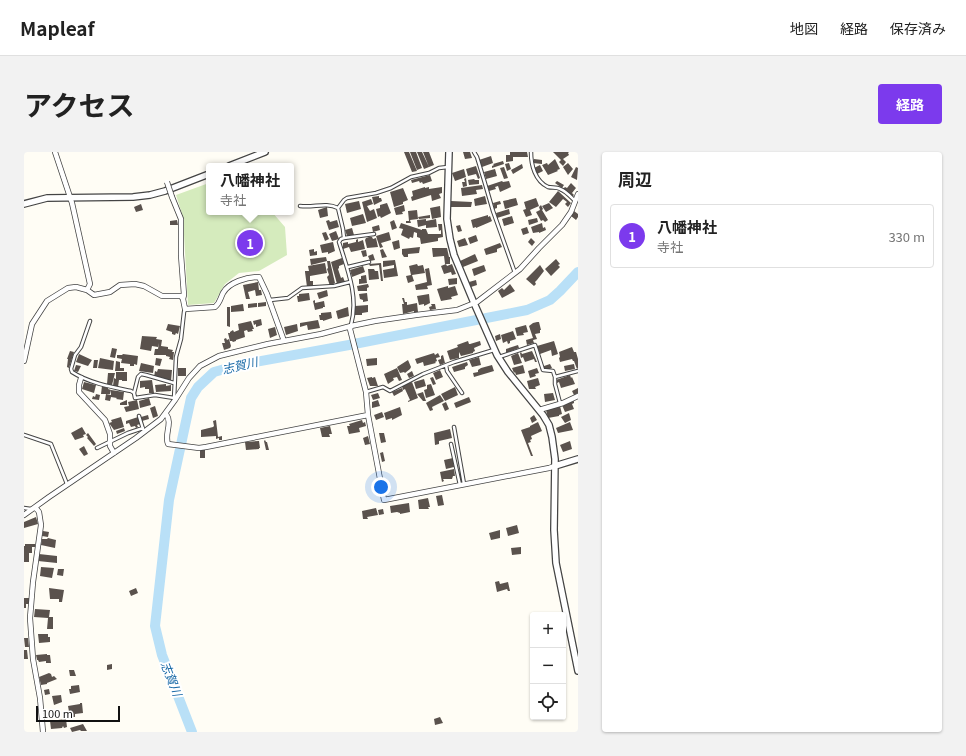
<!DOCTYPE html>
<html lang="ja">
<head>
<meta charset="utf-8">
<style>
  body { margin:0; font-family:Georgia,"Noto Sans JP",serif; background:#f2f2f2; color:#222 }
  .controls { position:absolute; right:12px; bottom:12px; display:grid; overflow:hidden; border-radius:4px; box-shadow:0 1px 3px #0004 }
  .controls button { width:36px; height:36px; display:grid; place-items:center; padding:0; border:0; border-bottom:1px solid #e0e0e0; background:#fff; color:#222; font:20px sans-serif }
  .scale { position:absolute; left:12px; bottom:10px; width:84px; box-sizing:border-box; padding-left:4px; border:2px solid #111; border-top:0; font-size:11px; line-height:14px; white-space:nowrap; color:#111; -webkit-text-stroke:3px #fff; paint-order:stroke }
  .you { position:absolute; left:357px; top:335px; width:14px; height:14px; margin:-10px; border:3px solid #fff; border-radius:50%; background:#1a73e8; box-shadow:0 0 0 6px #1a73e833 }
  .badge { display:grid; place-items:center; width:26px; height:26px; border-radius:50%; background:#7c3aed; color:#fff; font-size:13px; font-weight:700 }
  .pin { position:absolute; translate:-50% -50%; border:2px solid #fff; box-shadow:0 1px 4px #0006 }
  .popup { position:absolute; left:182px; top:11px; width:88px; height:52px; box-sizing:border-box; display:grid; place-content:center; border-radius:4px; background:#fff; filter:drop-shadow(0 1px 3px #0005); font-size:13px; white-space:nowrap; color:#767676 }
  .popup b { font-size:15px; color:#222 }
  .popup::after { content:''; position:absolute; left:50%; top:100%; margin-left:-8px; border:8px solid transparent; border-top-color:#fff }
  .list { margin:0; padding:0; list-style:none }
  h2 { display:flex; justify-content:space-between; align-items:center; height:52px; margin:0; padding:0 16px; font-size:17px }
  h2 small { font-size:13px; font-weight:400; color:#767676 }
  .list li { display:grid; grid-template-columns:26px 1fr auto; gap:12px; align-items:center; box-sizing:border-box; height:64px; margin:0 8px 8px; padding:0 8px; border:1px solid #e0e0e0; border-radius:4px }
  .list b { display:block; font-size:15px; white-space:nowrap }
  .list p { margin:0; font-size:13px; white-space:nowrap; color:#767676 }
  .list em { font-size:13px; font-style:normal; color:#767676 }
  .icon { flex:none; width:22px; height:22px; fill:none; stroke:currentColor; stroke-width:2; stroke-linecap:round; stroke-linejoin:round }
  .map { position:relative; flex:none; width:554px; height:580px; overflow:hidden; border-radius:4px }
  header { display:flex; align-items:center; gap:24px; box-sizing:border-box; height:56px; padding:0 20px; background:#fff; border-bottom:1px solid #e0e0e0 }
  header strong { font-size:19px }
  nav { display:flex; gap:22px; margin-inline-start:auto; font-size:14px }
  .intro { display:flex; align-items:center; justify-content:space-between; box-sizing:border-box; height:96px; padding:0 24px }
  h1 { margin:0; font-size:28px }
  .button { padding:10px 18px; border-radius:4px; background:#7c3aed; color:#fff; font-size:14px; font-weight:700 }
  main { display:flex; gap:24px; padding:0 24px }
  aside { flex:1; background:#fff; border-radius:4px; box-shadow:0 1px 3px #0004 }
  .map>svg:first-child { display:block }
  .green { fill:#d5ebbd }
  .lines { fill:none; stroke-linecap:round; stroke-linejoin:round }
  .river { stroke:#b9e0f7; stroke-width:10 }
  .building { fill:#5a524d }
  .service-casing { stroke:#444; stroke-width:4.5 }
  .minor-casing { stroke:#444; stroke-width:6 }
  .tertiary-casing { stroke:#444; stroke-width:8 }
  .service { stroke:#fff; stroke-width:2.5 }
  .minor { stroke:#fff; stroke-width:4.5 }
  .tertiary { stroke:#fff; stroke-width:5.5 }
  .minor-bridge-casing { stroke:#444; stroke-width:6; stroke-linecap:butt }
  .minor-bridge { stroke:#fff; stroke-width:4.5 }
  .labels { text-anchor:middle; stroke-width:4; stroke-linejoin:round; paint-order:stroke }
  .water-label { font-size:12px; font-style:italic; fill:#1768a6; stroke:#fff }
</style>
</head>
<body>
<header>
<strong>Mapleaf</strong>
<nav><a>地図</a><a>経路</a><a>保存済み</a></nav>
</header>
<div class="intro"><h1>アクセス</h1><a class="button">経路</a></div>
<main>
<div class="map">
<svg width="554" height="580" viewBox="0 0 554 580">
  <rect width="100%" height="100%" fill="#fffdf5"/>
  <path class="green" d="M 185,31 L 185,60 L 248,60 L 261,75 L 263,103 L 235,119 L 215,121 L 201,132 L 190,151 L 164,153 L 159,65 L 152,43 Z"/>
  <g class="lines">
    <path class="river" d="M 168,580 L 138,503 L 131,474 L 145,348 L 167,246 L 174,235 L 190,220 L 215,213 L 325,193 L 503,158 L 526,148 L 536,139 L 554,120"/>
  </g>
  <path class="building" d="M 380,0 L 385,0 L 393,19 L 388,20 Z
    M 386,0 L 392,0 L 398,16 L 393,18 Z
    M 393,0 L 398,0 L 405,15 L 400,17 Z
    M 399,0 L 405,0 L 410,13 L 405,15 Z
    M 439,0 L 446,0 L 448,6 L 441,7 Z
    M 486,0 L 503,0 L 504,5 L 489,5 L 489,9 L 482,10 L 482,3 L 486,3 Z
    M 529,0 L 545,0 L 544,1 L 545,3 L 539,7 L 542,10 L 539,14 L 535,10 L 537,8 Z
    M 467,4 L 469,11 L 458,15 L 455,8 Z
    M 510,7 L 518,8 L 518,12 L 509,11 Z
    M 531,7 L 536,17 L 533,18 L 534,19 L 524,23 L 518,13 L 523,11 L 524,13 Z
    M 479,9 L 480,12 L 468,16 L 468,14 L 470,13 L 469,12 Z
    M 485,11 L 487,17 L 483,19 L 481,12 Z
    M 544,11 L 549,17 L 544,23 L 539,15 Z
    M 498,12 L 499,16 L 489,22 L 487,18 Z
    M 516,13 L 519,19 L 513,22 L 510,16 Z
    M 452,14 L 456,26 L 454,27 L 452,22 L 444,24 L 442,17 Z
    M 480,15 L 484,26 L 480,27 L 476,16 Z
    M 552,15 L 554,16 L 553,28 L 547,25 Z
    M 440,17 L 442,25 L 431,29 L 428,21 Z
    M 471,17 L 473,24 L 462,27 L 460,20 Z
    M 406,23 L 408,29 L 399,32 L 398,30 L 396,31 L 395,29 L 388,31 L 387,28 Z
    M 442,26 L 443,34 L 439,35 L 438,30 L 441,30 L 440,27 Z
    M 450,27 L 451,28 L 455,28 L 455,32 L 445,33 L 444,28 Z
    M 478,29 L 479,30 L 485,29 L 487,35 L 476,40 L 474,34 L 471,35 L 472,37 L 465,39 L 463,34 Z
    M 533,29 L 540,33 L 538,36 L 531,31 Z
    M 547,31 L 552,36 L 548,41 L 550,43 L 548,45 L 539,37 L 541,35 L 543,36 Z
    M 458,33 L 459,37 L 452,38 L 453,42 L 438,44 L 437,36 Z
    M 401,35 L 401,36 L 405,35 L 405,37 L 418,35 L 418,41 L 415,42 L 417,46 L 408,49 L 407,43 L 388,49 L 387,45 L 389,44 L 388,39 Z
    M 379,36 L 384,48 L 379,50 L 379,52 L 370,55 L 366,40 Z
    M 534,39 L 547,51 L 544,55 L 541,52 L 543,50 L 539,47 L 532,55 L 525,50 Z
    M 355,44 L 355,46 L 357,46 L 358,49 L 350,53 L 348,45 Z
    M 461,44 L 463,52 L 451,54 L 450,47 Z
    M 492,46 L 494,53 L 481,57 L 479,49 Z
    M 512,46 L 515,54 L 506,58 L 508,63 L 502,65 L 499,58 L 502,57 L 500,50 Z
    M 347,47 L 349,52 L 343,54 L 346,59 L 350,57 L 353,66 L 343,70 L 338,50 Z
    M 335,49 L 337,57 L 323,61 L 321,52 Z
    M 427,49 L 448,50 L 447,55 L 427,55 Z
    M 476,49 L 477,52 L 473,53 L 473,56 L 470,57 L 469,51 Z
    M 363,51 L 367,61 L 357,66 L 356,64 L 354,65 L 352,57 L 356,56 L 356,53 Z
    M 525,51 L 529,56 L 522,60 L 518,54 Z
    M 117,52 L 119,58 L 112,60 L 110,55 Z
    M 380,53 L 381,59 L 378,60 L 379,62 L 372,63 L 370,56 Z
    M 517,53 L 519,57 L 518,58 L 524,68 L 521,70 L 519,68 L 517,69 L 512,60 L 516,58 L 515,55 Z
    M 416,54 L 417,65 L 408,67 L 406,56 Z
    M 303,55 L 304,64 L 296,66 L 294,58 Z
    M 485,57 L 486,62 L 473,66 L 472,61 Z
    M 393,58 L 394,67 L 386,68 L 387,71 L 382,71 L 382,69 L 385,69 L 384,59 Z
    M 550,59 L 554,62 L 554,65 L 552,68 L 547,64 Z
    M 339,62 L 342,71 L 328,74 L 326,66 Z
    M 406,63 L 406,66 L 395,67 L 394,65 Z
    M 464,63 L 464,65 L 466,64 L 468,69 L 466,70 L 452,76 L 452,75 L 449,76 L 447,68 Z
    M 488,64 L 490,71 L 480,74 L 478,67 Z
    M 513,66 L 514,70 L 505,73 L 504,68 Z
    M 402,67 L 402,69 L 412,67 L 413,75 L 402,76 L 402,73 L 394,75 L 393,68 Z
    M 153,68 L 154,73 L 146,73 L 146,69 Z
    M 305,68 L 306,70 L 313,68 L 315,75 L 305,78 L 302,69 Z
    M 370,68 L 373,76 L 368,78 L 366,70 Z
    M 377,71 L 398,78 L 398,77 L 402,77 L 404,82 L 417,82 L 417,78 L 415,79 L 414,72 L 418,72 L 419,85 L 414,86 L 414,89 L 397,92 L 396,86 L 393,85 L 393,81 L 390,80 L 389,86 L 386,85 L 385,87 L 377,83 L 379,77 L 375,76 Z
    M 518,71 L 519,76 L 521,75 L 522,78 L 515,81 L 515,80 L 509,81 L 507,75 Z
    M 355,73 L 356,78 L 349,80 L 348,75 Z
    M 436,73 L 438,79 L 434,80 L 432,74 Z
    M 503,75 L 505,81 L 499,83 L 497,77 Z
    M 328,76 L 330,83 L 323,84 L 321,78 Z
    M 312,79 L 315,87 L 308,89 L 305,82 Z
    M 302,80 L 305,87 L 301,89 L 298,81 Z
    M 365,80 L 367,88 L 357,91 L 359,95 L 356,96 L 352,84 Z
    M 452,83 L 454,89 L 446,92 L 444,86 Z
    M 228,85 L 230,94 L 225,96 L 222,87 Z
    M 345,85 L 348,85 L 349,87 L 352,86 L 354,95 L 343,96 L 341,88 L 342,86 Z
    M 441,86 L 444,93 L 435,95 L 433,89 Z
    M 507,86 L 511,90 L 508,94 L 504,90 Z
    M 334,87 L 334,90 L 339,88 L 341,97 L 327,100 L 325,95 L 319,97 L 319,91 L 324,90 L 324,92 L 332,90 L 332,88 Z
    M 375,88 L 376,96 L 370,98 L 368,90 Z
    M 309,90 L 311,99 L 304,102 L 304,100 L 298,101 L 296,93 Z
    M 476,91 L 478,95 L 473,97 L 473,100 L 462,103 L 460,97 Z
    M 396,95 L 395,101 L 384,102 L 384,105 L 380,105 L 378,102 L 378,97 Z
    M 408,96 L 423,96 L 425,105 L 426,105 L 426,112 L 421,112 L 420,104 L 409,105 Z
    M 290,97 L 290,100 L 293,99 L 293,103 L 286,104 L 285,98 Z
    M 359,97 L 363,105 L 358,106 L 356,98 Z
    M 342,98 L 343,104 L 339,105 L 337,99 Z
    M 349,102 L 351,108 L 346,109 L 344,104 Z
    M 451,102 L 454,109 L 439,115 L 436,109 Z
    M 302,105 L 303,109 L 287,113 L 286,107 Z
    M 318,106 L 320,112 L 315,114 L 315,116 L 314,117 L 317,126 L 319,125 L 321,130 L 313,132 L 307,110 Z
    M 532,107 L 536,112 L 534,113 L 536,115 L 527,124 L 521,117 Z
    M 371,108 L 374,124 L 360,126 L 359,118 L 370,116 L 370,113 L 359,115 L 359,109 Z
    M 303,109 L 306,109 L 311,131 L 306,134 L 303,125 L 305,123 L 303,117 L 304,116 Z
    M 301,111 L 303,121 L 286,124 L 286,129 L 289,129 L 289,135 L 283,135 L 281,120 L 281,119 L 285,119 L 284,114 Z
    M 357,111 L 359,129 L 357,129 L 355,113 L 346,114 L 345,112 Z
    M 393,112 L 394,114 L 399,113 L 401,121 L 388,123 L 390,129 L 384,131 L 382,124 L 387,123 L 385,114 Z
    M 422,112 L 423,114 L 428,112 L 432,122 L 428,123 L 427,120 L 420,122 L 417,114 Z
    M 460,113 L 462,119 L 450,124 L 448,117 Z
    M 516,113 L 520,119 L 513,128 L 511,130 L 512,132 L 510,134 L 502,127 Z
    M 339,114 L 341,120 L 328,125 L 326,118 Z
    M 405,116 L 408,133 L 403,134 L 404,137 L 392,138 L 391,133 L 403,130 L 401,117 Z
    M 344,117 L 350,117 L 351,119 L 354,119 L 355,127 L 345,128 Z
    M 342,123 L 343,131 L 335,132 L 335,127 L 337,127 L 337,124 Z
    M 433,126 L 433,132 L 425,133 L 424,127 Z
    M 452,128 L 453,133 L 447,135 L 445,130 Z
    M 234,130 L 235,138 L 237,138 L 238,143 L 232,144 L 231,138 L 224,140 L 226,147 L 222,147 L 219,133 Z
    M 344,132 L 345,135 L 343,136 L 343,139 L 334,139 L 333,134 Z
    M 486,132 L 491,139 L 478,146 L 474,139 L 478,136 L 480,138 Z
    M 424,134 L 424,136 L 431,134 L 434,143 L 427,145 L 428,147 L 417,149 L 413,137 Z
    M 303,138 L 304,144 L 295,147 L 293,141 Z
    M 285,141 L 286,148 L 274,150 L 273,144 L 275,144 L 275,142 Z
    M 343,141 L 344,149 L 339,150 L 339,148 L 336,147 L 335,142 Z
    M 405,142 L 406,151 L 400,154 L 400,152 L 395,153 L 393,144 Z
    M 378,146 L 380,146 L 381,150 L 383,150 L 383,153 L 393,151 L 394,160 L 390,161 L 390,159 L 379,162 L 378,152 L 380,152 Z
    M 291,148 L 291,151 L 300,149 L 301,155 L 299,155 L 299,156 L 291,158 L 289,149 Z
    M 242,150 L 242,154 L 234,155 L 234,151 Z
    M 233,151 L 233,155 L 224,156 L 224,152 Z
    M 219,152 L 220,159 L 207,160 L 207,154 Z
    M 407,152 L 411,152 L 412,157 L 406,158 L 405,155 L 408,154 Z
    M 344,153 L 344,160 L 338,161 L 338,163 L 330,163 L 331,154 Z
    M 203,155 L 206,155 L 206,175 L 203,174 Z
    M 324,155 L 325,164 L 314,167 L 312,159 Z
    M 307,160 L 308,166 L 299,169 L 299,168 L 296,168 L 295,163 L 297,163 L 297,161 Z
    M 237,167 L 238,173 L 232,175 L 232,172 L 230,173 L 229,169 Z
    M 294,168 L 296,176 L 284,178 L 283,173 L 276,175 L 276,171 Z
    M 227,169 L 230,177 L 228,177 L 229,179 L 224,180 L 223,178 L 220,179 L 221,185 L 212,188 L 212,189 L 209,190 L 208,189 L 206,189 L 204,181 L 206,181 L 206,180 L 209,178 L 210,180 L 215,178 L 214,172 Z
    M 513,170 L 515,170 L 517,178 L 516,178 L 516,181 L 511,182 L 513,187 L 509,188 L 510,191 L 503,193 L 502,188 L 509,186 L 505,174 L 509,171 Z
    M 144,172 L 156,174 L 154,182 L 152,181 L 151,183 L 148,182 L 148,180 L 142,178 Z
    M 273,172 L 274,179 L 262,183 L 260,175 Z
    M 502,173 L 504,180 L 499,181 L 500,183 L 493,184 L 491,176 Z
    M 251,175 L 253,183 L 246,186 L 244,177 Z
    M 489,179 L 492,187 L 486,189 L 486,191 L 484,192 L 483,189 L 479,191 L 477,183 Z
    M 476,182 L 477,187 L 472,189 L 471,184 Z
    M 118,184 L 133,185 L 132,187 L 138,188 L 137,194 L 144,195 L 144,197 L 149,198 L 148,200 L 150,200 L 149,208 L 145,207 L 146,205 L 142,204 L 142,203 L 130,203 L 131,197 L 134,197 L 135,191 L 134,195 L 128,194 L 127,199 L 116,197 Z
    M 202,186 L 203,188 L 205,187 L 207,194 L 206,196 L 200,198 L 198,191 L 201,191 L 200,187 Z
    M 444,189 L 445,192 L 446,192 L 456,189 L 457,193 L 450,196 L 451,199 L 449,200 L 449,201 L 437,204 L 435,200 L 435,206 L 426,208 L 423,199 L 434,195 L 433,193 Z
    M 530,189 L 534,202 L 528,204 L 527,198 L 516,202 L 513,194 Z
    M 494,193 L 495,196 L 482,201 L 482,197 Z
    M 548,195 L 550,200 L 552,200 L 554,207 L 554,216 L 553,217 L 550,209 L 549,209 L 548,207 L 536,210 L 535,206 L 536,205 L 535,200 Z
    M 88,196 L 93,197 L 91,206 L 86,205 Z
    M 46,199 L 50,200 L 45,216 L 43,215 L 44,207 L 43,207 Z
    M 508,199 L 513,210 L 511,210 L 510,207 L 501,210 L 499,205 L 497,206 L 496,201 L 497,200 L 498,202 Z
    M 410,201 L 411,203 L 414,201 L 416,205 L 412,206 L 413,209 L 411,210 L 412,211 L 400,214 L 399,210 L 393,212 L 391,207 Z
    M 494,201 L 498,211 L 490,213 L 487,204 Z
    M 55,202 L 68,208 L 64,214 L 52,210 Z
    M 99,202 L 114,204 L 113,213 L 110,212 L 110,214 L 106,214 L 106,212 L 97,211 L 98,207 L 93,206 L 93,203 L 98,203 Z
    M 419,203 L 421,211 L 416,213 L 414,208 L 417,207 L 417,204 Z
    M 455,205 L 457,213 L 448,215 L 445,208 Z
    M 76,206 L 90,209 L 89,218 L 74,216 Z
    M 132,206 L 138,207 L 136,214 L 131,213 Z
    M 353,206 L 353,213 L 343,214 L 342,207 Z
    M 70,208 L 74,208 L 73,216 L 69,216 Z
    M 384,208 L 387,215 L 386,217 L 381,221 L 380,220 L 376,221 L 373,215 Z
    M 92,209 L 96,210 L 96,216 L 100,216 L 100,219 L 91,219 Z
    M 443,210 L 444,213 L 441,215 L 441,217 L 430,220 L 428,215 Z
    M 117,211 L 130,214 L 129,221 L 115,219 Z
    M 526,212 L 528,216 L 523,218 L 520,216 L 520,214 Z
    M 550,212 L 551,217 L 541,219 L 540,214 Z
    M 52,213 L 57,214 L 54,220 L 50,219 Z
    M 468,213 L 470,219 L 450,225 L 449,221 L 454,220 L 454,218 L 457,216 Z
    M 499,213 L 501,221 L 492,223 L 491,220 L 490,221 L 488,216 Z
    M 154,216 L 162,216 L 162,224 L 154,224 Z
    M 373,216 L 378,228 L 375,229 L 373,225 L 369,226 L 370,228 L 364,232 L 360,222 Z
    M 513,216 L 515,221 L 511,222 L 512,224 L 506,226 L 504,219 Z
    M 134,217 L 148,218 L 147,229 L 139,228 L 139,226 L 130,225 L 131,219 L 133,220 Z
    M 416,218 L 419,225 L 412,228 L 409,221 Z
    M 388,219 L 390,224 L 385,226 L 383,222 Z
    M 92,220 L 103,220 L 103,229 L 98,229 L 98,228 L 95,228 L 94,235 L 89,234 L 90,226 L 92,227 Z
    M 84,221 L 91,221 L 88,233 L 83,232 Z
    M 546,223 L 547,226 L 548,225 L 551,232 L 537,236 L 535,230 L 533,231 L 532,228 Z
    M 348,225 L 348,226 L 351,225 L 354,234 L 346,234 L 343,226 Z
    M 409,225 L 412,232 L 409,233 L 406,226 Z
    M 514,226 L 516,233 L 511,235 L 512,237 L 505,237 L 503,229 Z
    M 400,227 L 402,234 L 392,237 L 390,230 Z
    M 128,228 L 130,241 L 125,241 L 125,237 L 121,237 L 121,235 L 116,236 L 116,229 Z
    M 60,230 L 72,233 L 70,241 L 58,237 Z
    M 388,230 L 394,246 L 384,250 L 384,249 L 386,248 L 381,237 L 379,238 L 378,234 Z
    M 142,232 L 142,234 L 147,233 L 147,239 L 132,240 L 131,233 Z
    M 407,232 L 411,243 L 402,246 L 400,238 L 403,237 L 403,233 Z
    M 78,234 L 84,236 L 84,237 L 87,238 L 86,242 L 77,242 Z
    M 431,235 L 434,243 L 421,249 L 417,242 Z
    M 378,236 L 379,239 L 370,244 L 368,240 Z
    M 554,236 L 554,241 L 550,243 L 548,239 Z
    M 87,238 L 100,240 L 99,248 L 92,247 L 93,246 L 87,245 L 86,249 L 81,248 L 82,242 L 87,243 Z
    M 399,240 L 402,249 L 399,249 L 393,242 Z
    M 354,241 L 356,246 L 349,248 L 347,243 Z
    M 529,241 L 531,248 L 521,250 L 520,242 Z
    M 72,242 L 76,243 L 75,248 L 68,247 L 69,244 L 71,245 Z
    M 416,243 L 420,249 L 408,255 L 409,258 L 406,259 L 402,251 Z
    M 445,245 L 447,250 L 432,256 L 430,251 Z
    M 125,246 L 127,253 L 116,256 L 115,249 Z
    M 103,248 L 103,253 L 96,253 L 96,251 Z
    M 113,248 L 115,257 L 102,260 L 100,255 L 105,254 L 104,250 Z
    M 354,248 L 356,254 L 348,256 L 348,250 Z
    M 550,249 L 550,251 L 548,252 L 550,257 L 541,260 L 538,253 Z
    M 422,250 L 425,257 L 421,259 L 418,252 Z
    M 131,254 L 134,264 L 129,266 L 126,256 Z
    M 536,254 L 538,262 L 535,263 L 535,264 L 524,266 L 522,258 Z
    M 376,255 L 378,263 L 368,268 L 368,266 L 362,268 L 360,261 Z
    M 358,260 L 360,265 L 352,268 L 350,263 Z
    M 545,261 L 547,268 L 541,271 L 537,265 Z
    M 124,263 L 125,267 L 118,269 L 117,265 Z
    M 510,263 L 513,268 L 508,271 L 506,266 Z
    M 97,265 L 100,275 L 90,278 L 85,271 L 88,270 L 87,268 Z
    M 114,265 L 116,272 L 113,273 L 114,275 L 112,276 L 111,274 L 107,275 L 105,271 L 102,272 L 102,269 Z
    M 192,268 L 194,285 L 198,284 L 198,288 L 195,288 L 195,286 L 192,287 L 192,284 L 177,285 L 177,278 L 189,275 L 190,274 L 189,269 Z
    M 338,268 L 339,271 L 341,270 L 342,274 L 335,276 L 336,280 L 325,282 L 323,274 L 326,274 L 325,272 Z
    M 514,270 L 518,279 L 507,284 L 508,287 L 506,288 L 507,290 L 504,291 L 509,304 L 507,304 L 497,278 L 506,275 L 506,274 Z
    M 546,270 L 549,278 L 534,281 L 532,276 Z
    M 306,274 L 308,282 L 305,282 L 306,285 L 298,285 L 296,276 Z
    M 58,275 L 62,282 L 59,283 L 60,285 L 51,288 L 47,281 Z
    M 100,276 L 101,279 L 93,282 L 92,279 Z
    M 426,277 L 428,286 L 415,289 L 415,292 L 411,293 L 410,281 Z
    M 64,281 L 72,292 L 70,294 L 63,286 L 64,285 L 62,283 Z
    M 355,281 L 360,281 L 362,290 L 357,291 Z
    M 344,284 L 346,292 L 341,293 L 339,286 Z
    M 241,288 L 242,290 L 243,290 L 245,298 L 242,298 L 240,289 Z
    M 235,289 L 236,296 L 235,296 L 235,297 L 222,298 L 221,290 Z
    M 546,289 L 548,297 L 539,300 L 536,293 Z
    M 60,294 L 64,302 L 60,304 L 55,297 Z
    M 176,298 L 181,298 L 181,306 L 176,306 Z
    M 359,300 L 361,309 L 358,310 L 356,301 Z
    M 429,306 L 430,315 L 422,317 L 420,308 Z
    M 430,317 L 431,324 L 429,324 L 428,327 L 419,327 L 420,329 L 418,330 L 416,320 Z
    M 418,343 L 420,353 L 414,354 L 412,344 Z
    M 404,346 L 406,355 L 404,355 L 405,357 L 395,357 L 394,348 Z
    M 385,351 L 386,360 L 376,362 L 376,361 L 373,360 L 367,361 L 366,354 Z
    M 352,356 L 354,363 L 343,365 L 344,367 L 339,367 L 338,359 Z
    M 359,357 L 360,362 L 355,363 L 354,358 Z
    M 12,365 L 14,372 L 0,376 L 0,370 Z
    M 493,373 L 495,381 L 484,384 L 482,376 Z
    M 476,378 L 476,386 L 467,388 L 465,381 Z
    M 19,379 L 25,380 L 24,385 L 18,384 Z
    M 24,386 L 32,388 L 31,396 L 17,393 L 18,387 L 23,387 Z
    M 1,392 L 11,392 L 11,395 L 8,395 L 8,401 L 5,401 L 5,410 L 0,410 L 0,394 L 1,394 Z
    M 497,395 L 497,402 L 488,403 L 487,396 Z
    M 15,402 L 33,404 L 33,411 L 14,409 Z
    M 17,415 L 30,416 L 28,426 L 16,424 Z
    M 34,417 L 40,417 L 39,424 L 33,423 Z
    M 475,429 L 476,432 L 484,430 L 486,439 L 484,439 L 483,437 L 473,440 L 471,430 Z
    M 25,436 L 40,438 L 38,450 L 35,450 L 35,447 L 26,447 Z
    M 112,436 L 114,441 L 107,444 L 105,439 Z
    M 0,446 L 5,446 L 5,452 L 2,452 L 2,456 L 0,456 Z
    M 11,457 L 26,458 L 25,465 L 29,465 L 29,477 L 23,477 L 24,466 L 10,465 Z
    M 14,482 L 24,482 L 24,485 L 26,485 L 26,490 L 15,491 Z
    M 0,486 L 4,486 L 5,495 L 1,495 Z
    M 0,498 L 3,498 L 4,507 L 0,507 Z
    M 23,502 L 23,503 L 26,503 L 27,511 L 22,511 L 22,509 L 15,510 L 14,508 L 13,508 L 12,503 Z
    M 88,512 L 88,517 L 83,518 L 83,513 Z
    M 45,518 L 50,518 L 52,524 L 46,524 Z
    M 25,521 L 27,522 L 28,525 L 30,524 L 33,527 L 23,531 L 23,532 L 17,533 L 15,525 Z
    M 55,533 L 56,540 L 46,542 L 45,537 L 47,537 L 47,534 Z
    M 25,537 L 26,542 L 21,543 L 20,538 Z
    M 37,543 L 38,550 L 30,553 L 28,544 Z
    M 56,551 L 58,551 L 59,561 L 51,562 L 51,565 L 46,565 L 44,554 L 56,552 Z
    M 416,565 L 419,571 L 411,573 L 410,567 Z
    M 42,567 L 43,575 L 40,576 L 39,574 L 38,576 L 27,577 L 26,569 Z
    M 59,572 L 63,579 L 57,579 L 56,578 L 48,580 L 46,576 Z"/>
  <g class="lines">
    <defs>
      <path id="service" d="M 450,0 L 453,5 L 460,28 L 469,59 L 491,121
        M 507,0 C 507,13 511,29 524,35 C 528,36 533,35 536,37 C 542,39 547,45 551,49
        M 276,54 C 290,56 301,50 314,56
        M 320,86 L 350,82
        M 324,115 L 345,110
        M 246,148 L 264,146 L 278,136 L 310,134 L 326,130
        M 66,169 L 57,195 L 51,203 L 47,217 L 48,220 C 65,231 87,235 107,239 L 110,241
        M 327,173 C 335,145 323,116 315,90 L 317,87 L 320,86 L 319,77 L 314,56 L 320,48 L 323,46 L 352,41 L 367,36 L 387,25 L 405,21 L 415,16 L 424,15
        M 475,205 L 511,193 L 519,218 L 529,219 L 531,225
        M 422,213 L 423,219 L 438,241
        M 342,240 L 359,235 L 366,239 L 399,222 L 430,210 L 470,198
        M 150,246 L 131,243 L 111,246 L 110,241 L 114,225 L 117,222 L 122,223 L 150,231
        M 150,247 L 152,205 L 157,187 L 160,160 L 161,157
        M 536,251 L 531,232 L 531,225 L 554,219
        M 115,264 L 119,277
        M 430,275 L 440,332
        M 0,283 L 27,292 L 43,332
        M 427,292 L 436,333
        M 73,296 L 104,281 L 119,276
        M 0,356 L 7,357"/>
      <path id="minor" d="M 148,45 L 157,67 L 157,103 L 160,143 L 159,147 L 161,157 L 191,155 C 196,151 196,147 199,141 C 205,130 223,125 235,125 L 243,142 L 260,189
        M 63,138 L 70,143 L 86,140 L 96,133 L 111,132 L 120,134 L 138,144 L 157,144 L 159,147
        M 327,174 L 326,177 L 342,240 L 344,263 L 360,348 L 525,316 L 531,314
        M 0,209 L 8,172 L 23,149 L 44,136 L 52,135 L 63,138 L 66,132 L 48,51 L 31,0
        M 57,226 L 55,233 L 55,240 L 81,268 L 86,282 L 86,294 L 90,301
        M 515,258 L 539,251 L 554,244
        M 142,262 C 149,271 140,282 144,292 L 175,296 L 182,295 L 344,263
        M 11,355 L 15,360 L 17,373 L 9,430 L 6,466 L 9,507 L 16,546 L 19,580
        M 0,363 L 25,345 L 112,286 L 137,267 L 151,248 L 165,226 L 176,214 L 195,204 L 244,192 L 297,182 L 327,174 L 351,169 L 392,163 L 433,158 L 453,150 L 496,117 L 515,96 L 538,73 L 547,60 L 554,42"/>
      <path id="tertiary" d="M 425,0 L 423,67 L 426,87 L 430,103 L 450,151 L 473,203 L 484,220 L 519,263 L 525,273 L 528,285 L 531,307 L 530,378 L 532,411 L 554,519
        M 205,14 L 241,0
        M 0,52 L 23,46 L 109,45 L 126,43 L 141,39 L 185,22
        M 531,314 L 554,307"/>
    </defs>
    <use href="#service" class="service-casing"/>
    <use href="#minor" class="minor-casing"/>
    <use href="#tertiary" class="tertiary-casing"/>
    <use href="#service" class="service"/>
    <use href="#minor" class="minor"/>
    <use href="#tertiary" class="tertiary"/>
    <defs>
      <path id="minor-bridge" d="M 143,30 L 148,45"/>
    </defs>
    <use href="#minor-bridge" class="minor-bridge-casing"/>
    <use href="#minor-bridge" class="minor-bridge"/>
  </g>
  <g class="labels">
    <g class="water-label">
      <text transform="translate(216 214) rotate(-13)" y="4">志賀川</text>
      <text transform="translate(147 527) rotate(69)" y="4">志賀川</text>
    </g>
  </g>
</svg>
<div class="controls">
<button>+</button>
<button>−</button>
<button><svg class="icon" aria-label="locate" viewBox="0 0 24 24"><circle cx="12" cy="12" r="6"/><path d="M12 2v4M12 18v4M2 12h4M18 12h4"/></svg></button>
</div>
<div class="scale">100 m</div>
<div class="you"></div>
<div class="pin badge" style="left:226px;top:91px">1</div>
<div class="popup"><b>八幡神社</b>寺社</div>
</div>
<aside>
<h2>周辺<small></small></h2>
<ul class="list">
<li><span class="badge">1</span><div><b>八幡神社</b><p>寺社</p></div><em>330 m</em></li>
</ul>
</aside>
</main>
</body>
</html>
